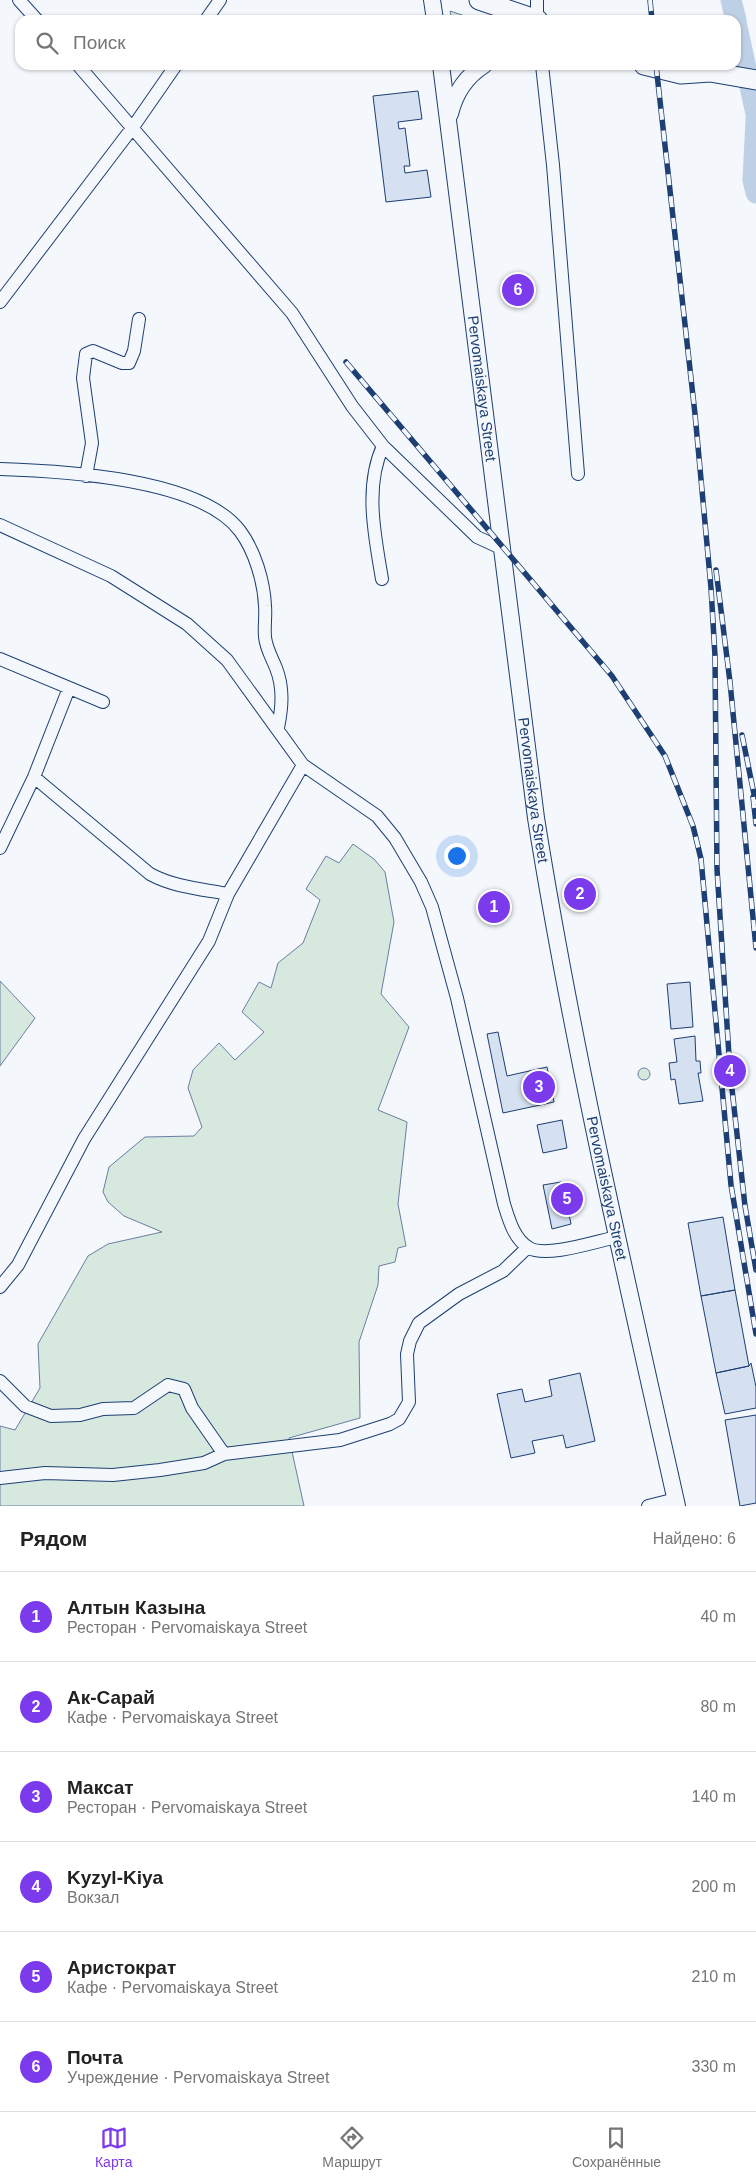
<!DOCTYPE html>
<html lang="ru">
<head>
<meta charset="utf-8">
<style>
  body { margin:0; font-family:Arial,sans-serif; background:#f2f2f2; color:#222 }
  .you { position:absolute; left:456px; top:855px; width:18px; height:18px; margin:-12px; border:4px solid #fff; border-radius:50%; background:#1a73e8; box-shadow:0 0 0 8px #1a73e833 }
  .badge { display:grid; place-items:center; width:32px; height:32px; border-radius:50%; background:#7c3aed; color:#fff; font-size:16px; font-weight:700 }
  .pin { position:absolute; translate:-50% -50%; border:2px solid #fff; box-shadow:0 1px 5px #0006 }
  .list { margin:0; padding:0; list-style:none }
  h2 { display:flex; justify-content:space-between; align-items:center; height:65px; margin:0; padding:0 20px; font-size:21px }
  h2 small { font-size:16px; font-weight:400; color:#767676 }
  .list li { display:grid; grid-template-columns:32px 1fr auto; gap:15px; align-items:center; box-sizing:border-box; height:90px; padding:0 20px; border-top:1px solid #e0e0e0 }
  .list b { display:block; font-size:19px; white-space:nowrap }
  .list p { margin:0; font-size:16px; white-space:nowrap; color:#767676 }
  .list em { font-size:16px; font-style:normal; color:#767676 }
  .icon { flex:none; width:28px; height:28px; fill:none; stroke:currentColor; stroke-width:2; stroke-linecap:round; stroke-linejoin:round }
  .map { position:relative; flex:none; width:756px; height:1506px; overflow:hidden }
  .search { position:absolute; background:#fff; box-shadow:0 1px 4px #0004; left:15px; right:15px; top:15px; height:55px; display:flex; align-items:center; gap:12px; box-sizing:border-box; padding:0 18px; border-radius:15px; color:#767676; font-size:19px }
  .sheet { height:605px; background:#fff }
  nav { display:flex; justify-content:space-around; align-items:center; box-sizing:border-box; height:70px; border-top:1px solid #e0e0e0; background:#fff; font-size:14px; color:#767676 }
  nav a { display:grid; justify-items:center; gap:2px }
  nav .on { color:#7c3aed }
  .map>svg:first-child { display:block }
  .green { fill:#d7e8df; stroke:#687fa3 }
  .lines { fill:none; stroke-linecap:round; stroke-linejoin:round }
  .river { stroke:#bed0e5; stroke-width:21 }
  .building { fill:#d5e0f0; stroke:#1d3f73 }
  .minor-casing { stroke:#1d3f73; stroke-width:14 }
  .major-casing { stroke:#1d3f73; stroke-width:18 }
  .highway-casing { stroke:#1d3f73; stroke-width:21 }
  .minor { stroke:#f4f7fb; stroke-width:12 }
  .major { stroke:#f4f7fb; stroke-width:16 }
  .highway { stroke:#f4f7fb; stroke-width:19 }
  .rail-casing { stroke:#1d3f73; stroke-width:5.5 }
  .rail { stroke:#f4f7fb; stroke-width:4; stroke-dasharray:11; stroke-linecap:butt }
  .labels { text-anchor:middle; stroke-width:4; stroke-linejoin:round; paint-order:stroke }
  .street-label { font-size:15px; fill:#1d3f73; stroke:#f4f7fb }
</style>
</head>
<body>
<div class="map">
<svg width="756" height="1506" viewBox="0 0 756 1506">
  <rect width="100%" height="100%" fill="#f4f7fb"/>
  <path class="green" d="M 450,11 L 477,20 L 452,20 Z
    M 353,844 L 374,859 L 385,872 L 394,922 L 381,994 L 409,1027 L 378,1110 L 407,1122 L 398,1204 L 406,1246 L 398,1248 L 395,1262 L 379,1266 L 378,1285 L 359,1342 L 360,1418 L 289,1438 L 304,1506 L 0,1506 L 0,1426 L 15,1430 L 40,1388 L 38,1344 L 88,1256 L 108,1244 L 162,1232 L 124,1216 L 108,1202 L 103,1192 L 109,1167 L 145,1137 L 194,1136 L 202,1127 L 188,1088 L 193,1070 L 219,1043 L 235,1060 L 264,1032 L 242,1012 L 259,982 L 271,988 L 278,963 L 303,943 L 320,900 L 306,889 L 326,856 L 339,863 Z
    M 0,981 L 35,1018 L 0,1066 Z
    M638 1074a6 6 0 1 1 12 0a6 6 0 1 1-12 0Z"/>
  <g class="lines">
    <path class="river" d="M 731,0 L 736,20
      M 736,22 L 756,114
      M 756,119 L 753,180 L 756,193"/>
  </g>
  <path class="building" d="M 418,91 L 422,119 L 398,122 L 399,129 L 405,128 L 410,166 L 404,166 L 405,173 L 427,170 L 431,197 L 386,202 L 373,96 Z
    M 690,982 L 693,1027 L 671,1029 L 667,984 Z
    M 498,1032 L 507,1076 L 547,1067 L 554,1102 L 503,1113 L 487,1034 Z
    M 695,1036 L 696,1061 L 700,1061 L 701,1073 L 698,1073 L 703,1101 L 679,1104 L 675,1079 L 671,1080 L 669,1063 L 677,1062 L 674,1039 Z
    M 562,1120 L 567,1148 L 543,1153 L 537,1125 Z
    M 561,1182 L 563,1189 L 572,1187 L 576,1202 L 567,1204 L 571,1224 L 552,1229 L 543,1185 Z
    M 723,1217 L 735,1290 L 701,1296 L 688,1223 Z
    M 735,1290 L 749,1366 L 716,1373 L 701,1296 Z
    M 751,1363 L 756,1387 L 756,1408 L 725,1414 L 716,1373 L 749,1366 Z
    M 580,1373 L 595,1441 L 566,1448 L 563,1435 L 532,1441 L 535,1453 L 511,1458 L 497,1394 L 522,1389 L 525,1402 L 552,1396 L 549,1380 Z
    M 756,1415 L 756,1503 L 740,1506 L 725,1420 Z"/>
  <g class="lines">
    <defs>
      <path id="minor" d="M 19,0 L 37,20
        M 206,20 L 220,0
        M 537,20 L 537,0
        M 78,65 L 292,313 L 352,406 L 383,446 L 477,537 L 503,549
        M 542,65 L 553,165 L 578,474
        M 0,302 L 133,127 L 176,65
        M 0,469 C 62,471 200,478 240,531 C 255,551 264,582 265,606 C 266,616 264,626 265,637 C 266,648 272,658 276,668 C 284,688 282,708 278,728
        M 86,476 L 92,443 L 83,378 L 86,354 L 93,351 L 122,363 L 129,363 L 134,351 L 139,319
        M 0,525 L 111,576 L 187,624 L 227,660 L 303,765 L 377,816 L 395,838 L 421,882 L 432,907 L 457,998 L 504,1204 C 509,1220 514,1239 529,1248 C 547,1258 597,1241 617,1237
        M 382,579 C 375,537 364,487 383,446
        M 0,659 L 103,702
        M 34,777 L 150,874 C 174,887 201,889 228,894
        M 0,848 L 34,777 L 69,688
        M 0,1287 L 18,1265 L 84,1139 L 209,941 L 228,894 L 303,765
        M 0,1381 L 25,1406 L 51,1416 L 80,1415 L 103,1409 L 134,1408 L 168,1385 L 184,1389 L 192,1408 L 224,1454
        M 0,1478 L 45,1473 L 113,1475 L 160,1470 L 204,1463 L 224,1454 L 340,1440 L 390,1424 L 399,1419 L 409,1402 L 407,1354 L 410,1341 L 419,1323 L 459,1294 L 503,1271 L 528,1247
        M 648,1506 L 676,1499"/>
      <g id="major">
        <path d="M 432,0 L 435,20"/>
        <path id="s1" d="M 441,65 L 536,818 C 573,1049 626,1278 677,1506"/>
        <path d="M 450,114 C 455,93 465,77 484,65"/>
      </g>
      <path id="highway" d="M 479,0 L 538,20
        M 644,65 L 681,74 L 710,72 L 756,80"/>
    </defs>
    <use href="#minor" class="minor-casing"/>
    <use href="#major" class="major-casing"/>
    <use href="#highway" class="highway-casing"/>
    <use href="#minor" class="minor"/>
    <use href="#major" class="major"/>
    <use href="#highway" class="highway"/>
    <defs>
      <path id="rail" d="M 650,0 L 652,20
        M 656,65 L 695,414 L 711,588 L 715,656 L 717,869 L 730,1071 L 745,1206 L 756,1270
        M 346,362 L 612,676 L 665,756 L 693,826 L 701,859 L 731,1185 L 756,1334
        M 716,570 L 730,682 L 756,948
        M 742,735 L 756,804
        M 753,797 L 756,824"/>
    </defs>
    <use href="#rail" class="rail-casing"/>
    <use href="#rail" class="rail"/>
  </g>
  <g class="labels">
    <g class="street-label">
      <text dy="5" stroke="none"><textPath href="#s1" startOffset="326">Pervomaiskaya Street</textPath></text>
      <text dy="5" stroke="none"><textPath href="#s1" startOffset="731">Pervomaiskaya Street</textPath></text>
      <text dy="5" stroke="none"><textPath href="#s1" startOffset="1136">Pervomaiskaya Street</textPath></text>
    </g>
  </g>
</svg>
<div class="you"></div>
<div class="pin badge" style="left:494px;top:907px">1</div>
<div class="pin badge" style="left:580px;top:894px">2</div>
<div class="pin badge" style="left:539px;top:1087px">3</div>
<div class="pin badge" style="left:730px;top:1071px">4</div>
<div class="pin badge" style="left:567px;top:1199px">5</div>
<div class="pin badge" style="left:518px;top:290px">6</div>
<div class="search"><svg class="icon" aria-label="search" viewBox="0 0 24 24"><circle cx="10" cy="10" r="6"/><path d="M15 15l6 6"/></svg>Поиск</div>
</div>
<section class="sheet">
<h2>Рядом<small>Найдено: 6</small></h2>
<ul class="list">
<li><span class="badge">1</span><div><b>Алтын Казына</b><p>Ресторан · Pervomaiskaya Street</p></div><em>40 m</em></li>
<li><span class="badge">2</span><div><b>Ак-Сарай</b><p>Кафе · Pervomaiskaya Street</p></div><em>80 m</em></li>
<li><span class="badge">3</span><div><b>Максат</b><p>Ресторан · Pervomaiskaya Street</p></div><em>140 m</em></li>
<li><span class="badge">4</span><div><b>Kyzyl-Kiya</b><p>Вокзал</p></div><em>200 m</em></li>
<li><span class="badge">5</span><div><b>Аристократ</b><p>Кафе · Pervomaiskaya Street</p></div><em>210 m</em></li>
<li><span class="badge">6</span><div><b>Почта</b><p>Учреждение · Pervomaiskaya Street</p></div><em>330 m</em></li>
</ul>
</section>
<nav>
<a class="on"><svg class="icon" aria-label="map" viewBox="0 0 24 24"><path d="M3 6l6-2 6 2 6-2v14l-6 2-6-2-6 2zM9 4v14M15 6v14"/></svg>Карта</a>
<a><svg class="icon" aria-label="directions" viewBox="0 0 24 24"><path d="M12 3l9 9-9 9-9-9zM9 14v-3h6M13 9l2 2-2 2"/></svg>Маршрут</a>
<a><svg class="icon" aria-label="saved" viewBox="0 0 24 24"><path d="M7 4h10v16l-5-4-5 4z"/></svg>Сохранённые</a>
</nav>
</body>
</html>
